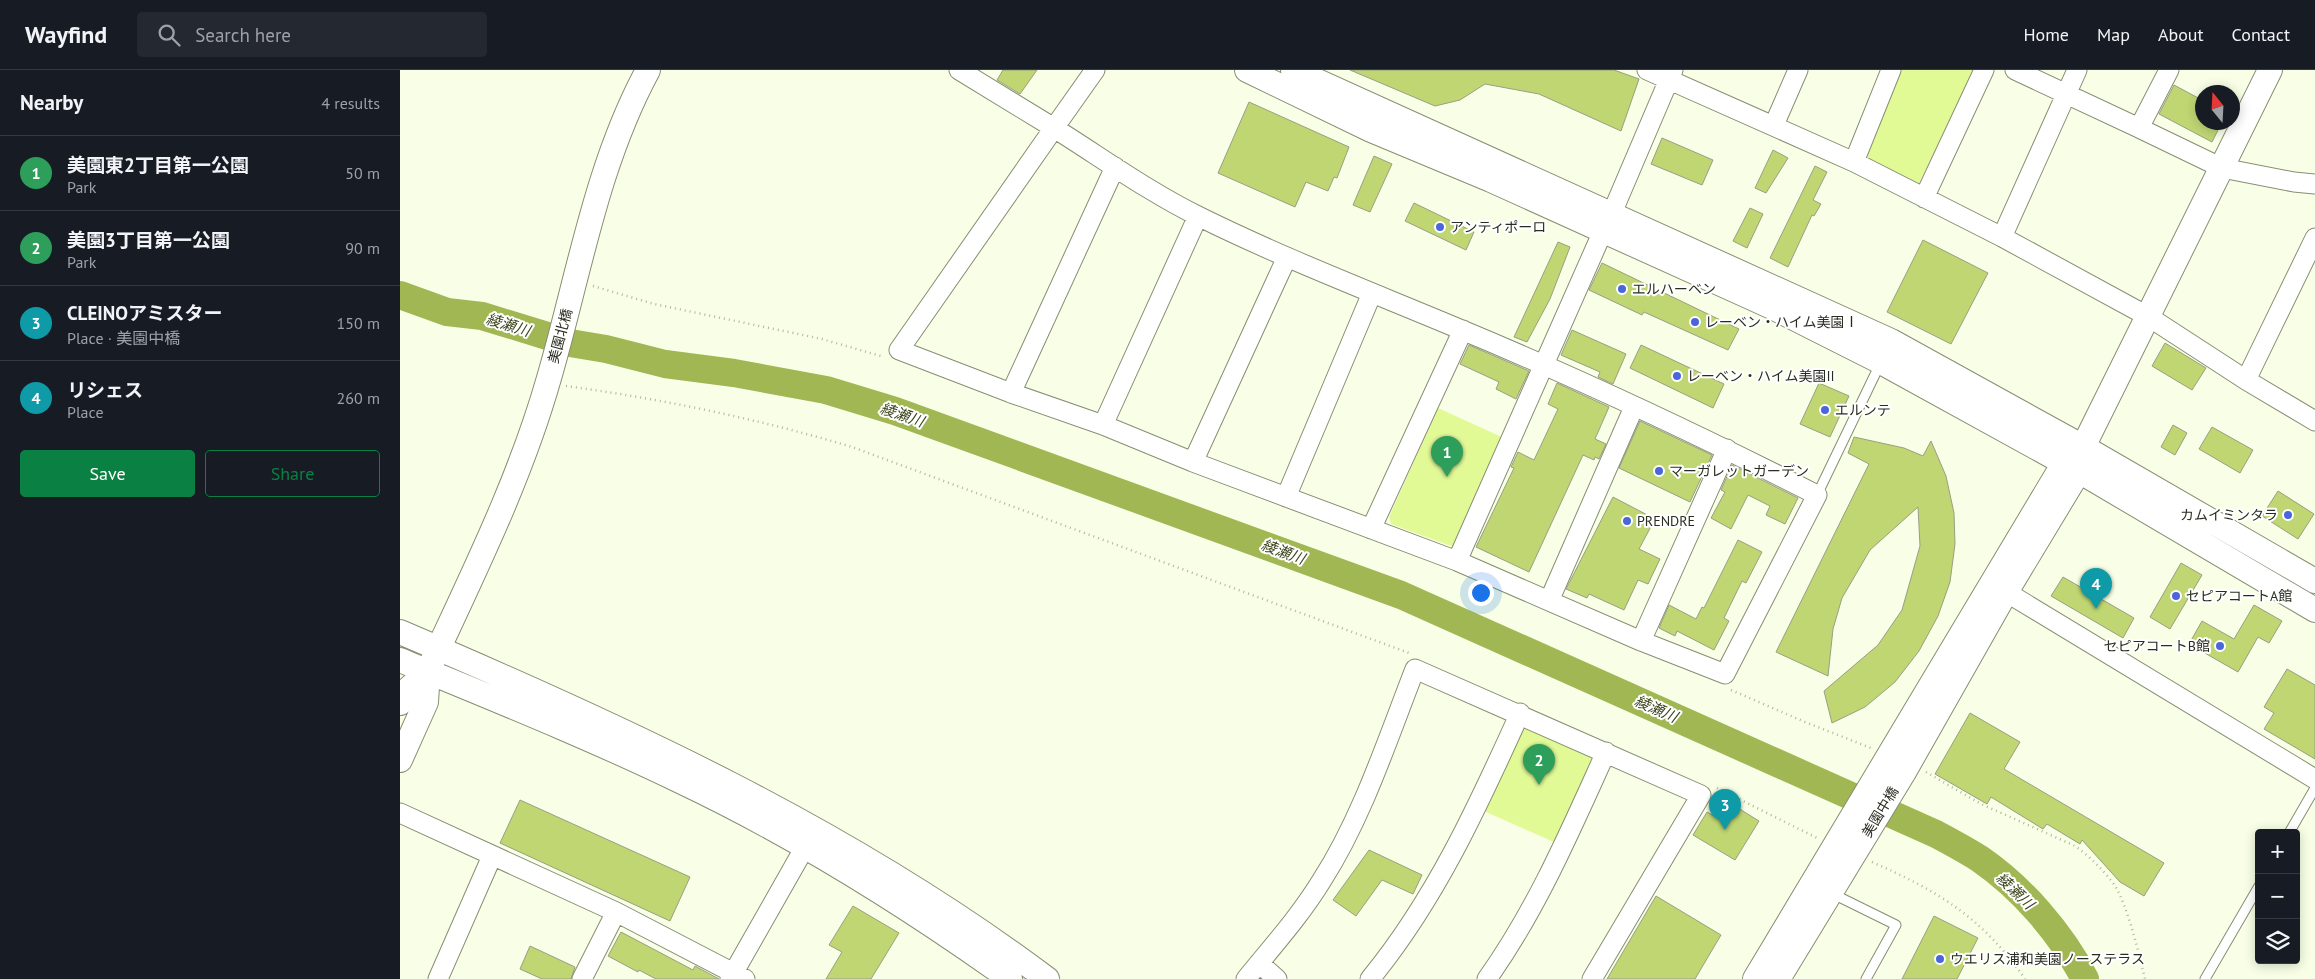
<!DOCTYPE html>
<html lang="en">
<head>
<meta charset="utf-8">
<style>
  body { margin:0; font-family:"PT Sans","Noto Sans JP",sans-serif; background:#242831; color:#f1f3f6 }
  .controls { position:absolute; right:15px; bottom:15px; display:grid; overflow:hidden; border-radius:5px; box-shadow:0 2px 12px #0003 }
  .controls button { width:45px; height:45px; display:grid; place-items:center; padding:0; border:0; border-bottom:1px solid #363941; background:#171b24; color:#f1f3f6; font:25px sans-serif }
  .compass { position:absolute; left:1795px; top:15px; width:45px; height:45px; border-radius:50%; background:#171b24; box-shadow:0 2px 12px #0003; rotate:342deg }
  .you { position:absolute; left:1080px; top:522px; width:18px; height:18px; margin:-12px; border:4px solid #fff; border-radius:50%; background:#1a73e8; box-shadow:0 0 0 8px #1a73e833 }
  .badge { display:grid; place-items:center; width:32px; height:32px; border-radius:50%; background:#0b8043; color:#fff; font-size:16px; font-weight:700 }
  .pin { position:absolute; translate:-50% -41px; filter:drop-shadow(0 1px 2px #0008) }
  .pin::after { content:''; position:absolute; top:26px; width:18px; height:15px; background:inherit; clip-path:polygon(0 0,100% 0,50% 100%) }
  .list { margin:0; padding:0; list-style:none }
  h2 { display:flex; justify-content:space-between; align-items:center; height:65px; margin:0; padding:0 20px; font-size:21px }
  h2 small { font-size:16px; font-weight:400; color:#9ea1a6 }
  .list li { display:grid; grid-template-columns:32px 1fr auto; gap:15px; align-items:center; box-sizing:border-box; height:75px; padding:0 20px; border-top:1px solid #363941 }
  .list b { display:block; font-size:19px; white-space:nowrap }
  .list p { margin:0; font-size:16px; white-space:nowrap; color:#9ea1a6 }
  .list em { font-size:16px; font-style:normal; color:#9ea1a6 }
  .actions { display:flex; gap:10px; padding:15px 20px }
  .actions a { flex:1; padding:11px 0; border:1px solid #0b8043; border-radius:5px; text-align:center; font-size:18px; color:#0b8043 }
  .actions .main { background:#0b8043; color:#fff }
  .icon { flex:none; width:28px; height:28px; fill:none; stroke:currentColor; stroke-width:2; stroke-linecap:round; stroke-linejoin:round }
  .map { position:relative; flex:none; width:1915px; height:909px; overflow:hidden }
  header { display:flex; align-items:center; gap:30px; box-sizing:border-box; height:70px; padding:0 25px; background:#171b24; border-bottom:1px solid #363941 }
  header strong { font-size:24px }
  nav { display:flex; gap:28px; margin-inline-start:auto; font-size:18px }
  .search { width:350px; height:45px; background:#242831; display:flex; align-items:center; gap:12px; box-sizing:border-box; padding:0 18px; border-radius:5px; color:#9ea1a6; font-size:19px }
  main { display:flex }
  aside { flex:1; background:#171b24 }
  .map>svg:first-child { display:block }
  .green { fill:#e2fa96 }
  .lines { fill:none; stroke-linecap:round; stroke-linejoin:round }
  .river { stroke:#a1b754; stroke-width:28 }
  .building { fill:#bfd673; stroke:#989f83 }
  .service-casing { stroke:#878e72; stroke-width:11 }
  .minor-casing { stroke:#878e72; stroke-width:21 }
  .tertiary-casing { stroke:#878e72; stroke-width:26 }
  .path { stroke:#b0b6a1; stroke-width:2.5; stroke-dasharray:1 4; stroke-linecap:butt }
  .service { stroke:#fff; stroke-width:9 }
  .minor { stroke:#fff; stroke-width:19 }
  .tertiary { stroke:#fff; stroke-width:24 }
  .poi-dot { fill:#4b66da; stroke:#fff; stroke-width:2 }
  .labels { text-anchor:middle; stroke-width:4; stroke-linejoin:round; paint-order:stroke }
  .poi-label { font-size:14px; fill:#292c20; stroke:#fff; text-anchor:start }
  .street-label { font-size:14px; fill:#292c20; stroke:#fff }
  .water-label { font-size:15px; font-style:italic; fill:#3b441b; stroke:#fff }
</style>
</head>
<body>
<header>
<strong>Wayfind</strong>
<div class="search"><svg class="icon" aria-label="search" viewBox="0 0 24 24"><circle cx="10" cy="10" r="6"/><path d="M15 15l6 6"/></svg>Search here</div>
<nav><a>Home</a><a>Map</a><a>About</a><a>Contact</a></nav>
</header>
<main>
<aside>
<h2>Nearby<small>4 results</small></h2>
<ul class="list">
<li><span class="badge" style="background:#2e9e5b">1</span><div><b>美園東2丁目第一公園</b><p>Park</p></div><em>50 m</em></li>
<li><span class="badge" style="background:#2e9e5b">2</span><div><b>美園3丁目第一公園</b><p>Park</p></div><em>90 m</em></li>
<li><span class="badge" style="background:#0f9aa8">3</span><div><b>CLEINOアミスター</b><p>Place · 美園中橋</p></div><em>150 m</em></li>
<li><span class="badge" style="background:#0f9aa8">4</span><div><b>リシェス</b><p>Place</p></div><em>260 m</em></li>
</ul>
<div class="actions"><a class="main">Save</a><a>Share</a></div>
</aside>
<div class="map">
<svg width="1915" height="909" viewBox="0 0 1915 909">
  <rect width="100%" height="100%" fill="#f8ffe6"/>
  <path class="green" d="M 1501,0 L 1574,0 L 1517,117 L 1466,88 Z
    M 1038,338 L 1104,368 L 1059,475 L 1051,476 L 991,454 L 989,447 Z
    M 1122,656 L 1191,681 L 1194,688 L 1156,773 L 1084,741 Z"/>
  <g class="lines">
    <path class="river" d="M 0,225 L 47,242 L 82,246 L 170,273 L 206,279 L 265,294 L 334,303 L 426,320 L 495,341 L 1001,525 L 1536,764 C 1551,772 1566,780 1580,789 C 1622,818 1661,863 1685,909"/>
  </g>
  <path class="building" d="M 603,0 L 637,0 L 620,24 L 597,10 Z
    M 950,0 L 1214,0 L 1239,9 L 1221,61 L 1139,24 L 1085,14 L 1060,30 L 1035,36 Z
    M 1774,15 L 1802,30 L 1802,52 L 1822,52 L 1812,72 L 1759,44 Z
    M 849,32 L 949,77 L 937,108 L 934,107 L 928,121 L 906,112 L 895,137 L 818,103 Z
    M 1262,68 L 1313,90 L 1302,115 L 1251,94 Z
    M 1373,80 L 1388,88 L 1366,123 L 1355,118 Z
    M 974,86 L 992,94 L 970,142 L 953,135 Z
    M 1415,96 L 1427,102 L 1413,130 L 1421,134 L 1414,146 L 1412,145 L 1388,197 L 1370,188 Z
    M 1014,133 L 1074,162 L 1066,180 L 1005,151 Z
    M 1350,138 L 1363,144 L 1347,178 L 1333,171 Z
    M 1523,170 L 1588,203 L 1551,274 L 1487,242 Z
    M 1158,172 L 1170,177 L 1150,229 L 1127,272 L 1114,267 Z
    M 1202,193 L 1339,259 L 1328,280 L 1244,242 L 1242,245 L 1189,220 Z
    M 1172,260 L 1226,284 L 1213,314 L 1198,307 L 1200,302 L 1161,285 Z
    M 1765,273 L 1806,298 L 1792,320 L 1752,296 Z
    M 1069,275 L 1129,301 L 1116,329 L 1096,319 L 1099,312 L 1060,294 Z
    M 1241,275 L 1324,314 L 1313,338 L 1230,298 Z
    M 1157,313 L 1209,337 L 1195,369 L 1206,374 L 1199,389 L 1195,387 L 1194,390 L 1183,385 L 1129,502 L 1076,477 L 1114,398 L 1111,397 L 1118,382 L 1134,390 L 1158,339 L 1148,334 Z
    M 1419,313 L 1449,326 L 1430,367 L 1400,354 Z
    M 1240,351 L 1312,385 L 1290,432 L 1219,398 Z
    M 1773,355 L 1787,363 L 1775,385 L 1761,377 Z
    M 1812,357 L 1853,380 L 1840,403 L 1799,379 Z
    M 1454,367 L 1504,378 L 1523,386 L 1531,371 L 1546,406 L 1554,443 L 1555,474 L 1550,512 L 1538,546 L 1519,581 L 1495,612 L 1465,637 L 1432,653 L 1424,621 L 1478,575 L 1502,540 L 1520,476 L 1518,437 L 1470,480 L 1442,528 L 1433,559 L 1428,606 L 1376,582 L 1469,394 L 1448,383 Z
    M 1332,395 L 1398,428 L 1385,454 L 1366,445 L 1370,436 L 1348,425 L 1331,459 L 1311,448 L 1325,422 L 1321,420 Z
    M 1878,421 L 1914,444 L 1898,469 L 1862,446 Z
    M 1213,427 L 1255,449 L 1239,479 L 1260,489 L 1248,514 L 1238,510 L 1224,540 L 1189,524 L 1187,528 L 1166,519 Z
    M 1338,470 L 1362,482 L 1346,513 L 1342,511 L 1324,548 L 1329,551 L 1314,580 L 1277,561 L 1275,566 L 1259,558 L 1269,535 L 1296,549 L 1302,537 L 1304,538 Z
    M 1781,493 L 1802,505 L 1770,559 L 1750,547 Z
    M 1663,507 L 1734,548 L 1723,568 L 1651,526 Z
    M 1854,535 L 1882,551 L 1869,573 L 1858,567 L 1838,602 L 1789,574 L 1802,551 L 1834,569 Z
    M 1887,599 L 1915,615 L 1915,689 L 1864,659 L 1874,643 L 1864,637 Z
    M 1570,643 L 1620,672 L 1604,699 L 1764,793 L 1744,826 L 1720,812 L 1682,770 L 1680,774 L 1647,754 L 1643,759 L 1591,727 L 1587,734 L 1535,704 Z
    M 120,730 L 290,807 L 270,851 L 100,773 Z
    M 1338,738 L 1359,751 L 1335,790 L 1293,765 L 1307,742 L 1328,754 Z
    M 969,780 L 1022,805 L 1013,824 L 982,810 L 956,846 L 933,830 Z
    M 1256,826 L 1321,865 L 1295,909 L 1207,909 Z
    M 453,836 L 499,863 L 471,909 L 426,909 L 442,882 L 429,875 Z
    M 1534,846 L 1578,868 L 1557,909 L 1502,909 Z
    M 221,862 L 293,900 L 295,896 L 319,909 L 256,909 L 239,900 L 238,902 L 208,886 Z
    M 130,876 L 175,897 L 171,909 L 142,909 L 120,899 Z"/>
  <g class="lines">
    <defs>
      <path id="service" d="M 1417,425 L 1481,292
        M 1889,763 L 1915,718
        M 1431,823 L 1496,855 L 1466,909
        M 1805,909 L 1859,816"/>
      <path id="minor" d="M 559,0 L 654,58 L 695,0
        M 1247,0 L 1454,92 L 1602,167 L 1749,247 L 1846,310 L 1915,351
        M 1615,0 L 1739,58
        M 1769,0 L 1739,58 L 1822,98 L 1894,112 L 1915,114
        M 1374,55 L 1398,0
        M 654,58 C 702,88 749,122 800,147 C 885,189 974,223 1062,260 C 1182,310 1301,366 1417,425 L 1325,604 L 1241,571 L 1057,491 L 793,392 L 703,355 L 611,323 L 499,280 Z
        M 1454,92 L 1491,0
        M 1524,128 L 1584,0
        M 1212,143 L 1273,0
        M 1602,167 L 1677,0
        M 1846,310 L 1915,168
        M 611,323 L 715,97
        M 703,355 L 798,146
        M 793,392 L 887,187
        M 886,427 L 972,223
        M 971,459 L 1063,260
        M 1057,491 L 1203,161
        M 1606,522 L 1915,709
        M 1149,531 L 1234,337
        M 1241,571 L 1327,379
        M 0,743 L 216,842 L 345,909
        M 859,893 L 877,909
        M 38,909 L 92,786
        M 182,909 L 216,842
        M 330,909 L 405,777
        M 846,909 C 872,877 900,846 922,810 C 962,748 988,668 1015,599 L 1301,725 L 1192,909
        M 970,909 C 1035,830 1078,736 1120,643
        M 1087,909 C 1137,839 1171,759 1206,682"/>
      <path id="tertiary" d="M 847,0 L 971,60 L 1091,110 L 1372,237 L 1481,292 L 1679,401 L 1915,540
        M 893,0 L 1491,271 L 1683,377 L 1915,511
        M 0,562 C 225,658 450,761 647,909
        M 0,590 C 94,629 189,667 280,711 C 396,766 505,834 610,909
        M 0,633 L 5,622 L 28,601 C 72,506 120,410 149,308 C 179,205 196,96 248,0
        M 0,690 L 26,632 L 28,601
        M 1355,909 L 1664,393 L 1676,383
        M 1378,909 L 1504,702 L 1606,522 L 1679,401 L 1683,377 L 1870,0"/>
    </defs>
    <use href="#service" class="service-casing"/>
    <use href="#minor" class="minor-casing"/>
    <use href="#tertiary" class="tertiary-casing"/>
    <path class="path" d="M 193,216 L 254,234 L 422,269 L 484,287
      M 166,316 C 262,329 359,349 452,377 L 1009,583
      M 1331,620 L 1405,652 L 1471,678
      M 1526,702 L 1581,734 L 1673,775 C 1686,782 1713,809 1719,823 C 1731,850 1738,880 1745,909
      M 1317,718 L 1417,768
      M 1472,792 C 1538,821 1583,848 1625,909"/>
    <use href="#service" class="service"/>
    <use href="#minor" class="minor"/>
    <use href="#tertiary" class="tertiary"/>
  </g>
  <g class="poi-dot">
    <circle cx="1040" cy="157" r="5"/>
    <circle cx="1222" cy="219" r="5"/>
    <circle cx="1295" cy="252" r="5"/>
    <circle cx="1277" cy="306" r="5"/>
    <circle cx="1425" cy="340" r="5"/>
    <circle cx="1259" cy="401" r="5"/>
    <circle cx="1888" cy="445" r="5"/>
    <circle cx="1227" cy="451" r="5"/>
    <circle cx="1776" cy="526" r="5"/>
    <circle cx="1820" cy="576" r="5"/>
    <circle cx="1540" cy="889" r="5"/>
  </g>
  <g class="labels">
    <g class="poi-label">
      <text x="1050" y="162">アンティポーロ</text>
      <text x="1232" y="224">エルハーベン</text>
      <text x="1305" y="257">レーベン・ハイム美園Ⅰ</text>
      <text x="1287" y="311">レーベン・ハイム美園II</text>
      <text x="1435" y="345">エルンテ</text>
      <text x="1269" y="406">マーガレットガーデン</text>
      <text x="1878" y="450" text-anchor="end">カムイミンタラ</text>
      <text x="1237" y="456">PRENDRE</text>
      <text x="1786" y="531">セピアコートA館</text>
      <text x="1810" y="581" text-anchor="end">セピアコートB館</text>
      <text x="1550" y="894">ウエリス浦和美園ノーステラス</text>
    </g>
    <g class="street-label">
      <text transform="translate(160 266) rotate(-75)" y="5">美園北橋</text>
      <text transform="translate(1480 742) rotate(-59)" y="5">美園中橋</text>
    </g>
    <g class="water-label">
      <text transform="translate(108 255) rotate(17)" y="5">綾瀬川</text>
      <text transform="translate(502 345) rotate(19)" y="5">綾瀬川</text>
      <text transform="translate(883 482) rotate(20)" y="5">綾瀬川</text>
      <text transform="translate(1256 639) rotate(24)" y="5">綾瀬川</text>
      <text transform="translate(1615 821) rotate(44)" y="5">綾瀬川</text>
    </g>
  </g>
</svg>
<div class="controls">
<button>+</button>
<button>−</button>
<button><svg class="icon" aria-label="layers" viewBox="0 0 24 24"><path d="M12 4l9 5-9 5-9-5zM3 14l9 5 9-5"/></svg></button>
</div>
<svg class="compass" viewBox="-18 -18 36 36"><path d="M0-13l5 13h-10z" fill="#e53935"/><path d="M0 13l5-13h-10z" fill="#9ea1a6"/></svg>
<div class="you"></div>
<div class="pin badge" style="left:1047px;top:407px;background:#2e9e5b">1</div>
<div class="pin badge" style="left:1139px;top:715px;background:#2e9e5b">2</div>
<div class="pin badge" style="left:1325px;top:760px;background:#0f9aa8">3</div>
<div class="pin badge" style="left:1696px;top:539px;background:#0f9aa8">4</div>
</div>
</main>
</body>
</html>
